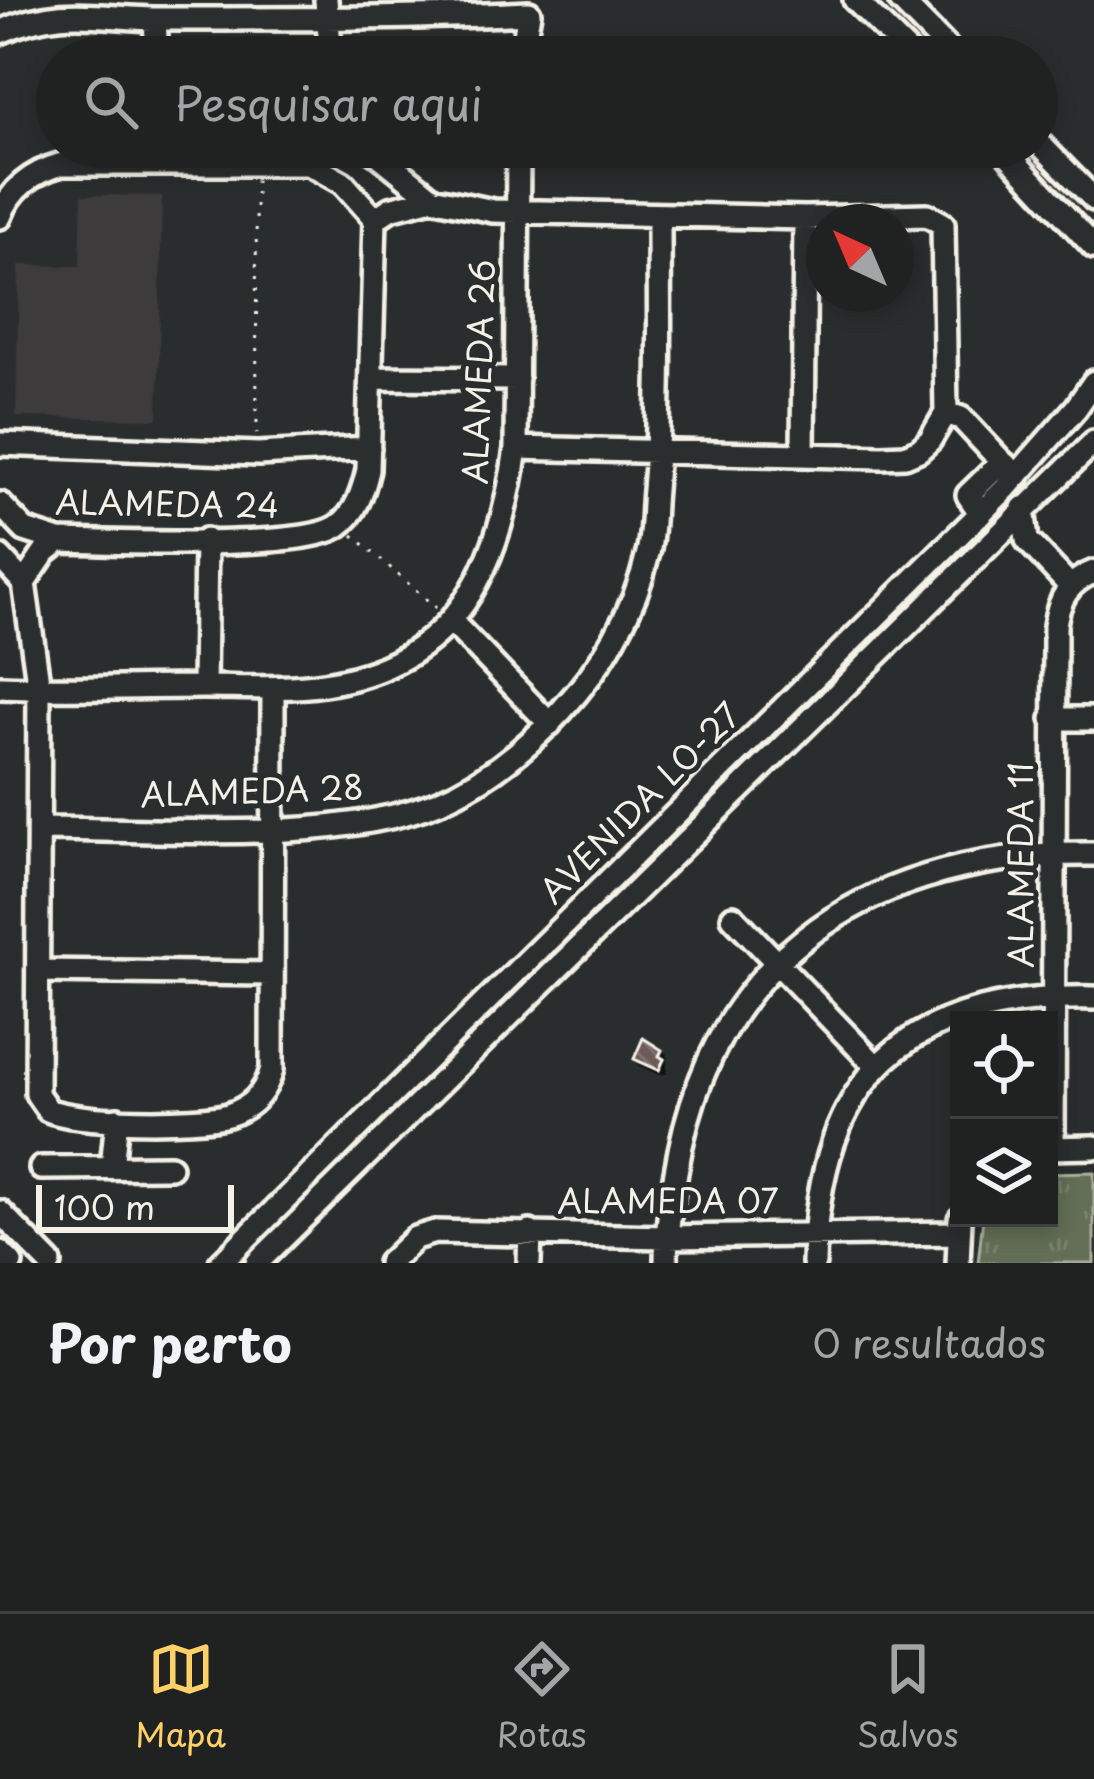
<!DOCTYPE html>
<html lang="pt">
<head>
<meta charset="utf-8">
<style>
  body { margin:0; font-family:"Playpen Sans",sans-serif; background:#282a2a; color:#f1f3f6 }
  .controls { position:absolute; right:36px; bottom:36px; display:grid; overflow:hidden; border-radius:0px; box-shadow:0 6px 18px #0003 }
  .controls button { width:108px; height:108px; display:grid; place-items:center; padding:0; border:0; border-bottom:3px solid #3d3f40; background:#202222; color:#f1f3f6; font:60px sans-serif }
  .compass { position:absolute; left:806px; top:204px; width:108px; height:108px; border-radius:50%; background:#202222; box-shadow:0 6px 18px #0003; rotate:316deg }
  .scale { position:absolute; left:36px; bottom:30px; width:198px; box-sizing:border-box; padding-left:12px; border:6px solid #f4f1e8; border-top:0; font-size:33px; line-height:42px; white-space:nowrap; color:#f4f1e8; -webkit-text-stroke:9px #2a2d2e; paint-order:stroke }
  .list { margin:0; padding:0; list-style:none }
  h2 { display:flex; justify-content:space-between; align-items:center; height:156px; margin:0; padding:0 48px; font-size:51px }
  h2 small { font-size:39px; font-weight:400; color:#a2a4a5 }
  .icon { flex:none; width:66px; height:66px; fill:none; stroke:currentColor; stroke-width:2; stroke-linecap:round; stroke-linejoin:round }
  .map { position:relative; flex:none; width:1094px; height:1263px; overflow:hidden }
  .search { position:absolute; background:#202222; box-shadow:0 6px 18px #0003; left:36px; right:36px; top:36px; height:132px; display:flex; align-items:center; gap:30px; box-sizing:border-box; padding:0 42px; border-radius:66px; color:#a2a4a5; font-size:45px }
  .sheet { height:348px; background:#202222 }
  nav { display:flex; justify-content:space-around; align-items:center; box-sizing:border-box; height:168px; border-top:3px solid #3d3f40; background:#202222; font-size:33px; color:#a2a4a5 }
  nav a { display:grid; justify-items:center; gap:6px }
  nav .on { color:#ffd166 }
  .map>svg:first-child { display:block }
  .built { fill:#3e3a3b }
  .park { fill:url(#park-tufts); stroke:#abb09e; stroke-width:3 }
  .building { fill:url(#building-back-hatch); stroke:#f4f1e8; stroke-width:3; filter:url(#shadow) }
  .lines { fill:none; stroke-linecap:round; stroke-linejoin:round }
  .minor-casing { stroke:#f4f1e8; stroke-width:30 }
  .path { stroke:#f4f1e8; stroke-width:3; stroke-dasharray:3 9; stroke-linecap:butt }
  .minor { stroke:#2a2d2e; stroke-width:21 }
  .labels { text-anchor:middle; stroke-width:10; stroke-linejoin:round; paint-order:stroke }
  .street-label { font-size:33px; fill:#f4f1e8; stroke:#2a2d2e }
</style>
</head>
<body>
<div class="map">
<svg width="1094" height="1263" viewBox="0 0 1094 1263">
  <defs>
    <pattern id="park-tufts" width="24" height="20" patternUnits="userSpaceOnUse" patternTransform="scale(3)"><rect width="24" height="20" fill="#626e55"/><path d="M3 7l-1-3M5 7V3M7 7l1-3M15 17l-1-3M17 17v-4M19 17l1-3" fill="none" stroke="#79836d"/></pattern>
    <pattern id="building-back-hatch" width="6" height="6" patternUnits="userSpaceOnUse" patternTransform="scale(3)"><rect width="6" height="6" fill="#6c5a59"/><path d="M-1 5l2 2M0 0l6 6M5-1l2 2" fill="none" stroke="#827271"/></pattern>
    <filter id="shadow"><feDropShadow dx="5.5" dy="5.5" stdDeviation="0" flood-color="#0009"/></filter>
  </defs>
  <rect width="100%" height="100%" fill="#2a2d2e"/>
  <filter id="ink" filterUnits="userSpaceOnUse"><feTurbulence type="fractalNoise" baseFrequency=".00833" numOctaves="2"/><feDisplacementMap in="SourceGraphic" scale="24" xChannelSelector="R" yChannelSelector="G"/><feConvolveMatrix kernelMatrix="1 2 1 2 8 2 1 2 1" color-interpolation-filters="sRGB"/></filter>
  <g filter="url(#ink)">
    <path class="built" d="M 82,195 L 162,196 L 158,419 L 16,417 L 19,265 L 80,266 Z"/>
    <path class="park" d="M 1094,1172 L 1094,1263 L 978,1263 L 983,1218 L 1049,1218 L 1049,1173 Z"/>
    <path class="building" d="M 643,1038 L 662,1050 L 659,1056 L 664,1059 L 659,1070 L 634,1059 Z"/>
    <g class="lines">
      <defs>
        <path id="minor" d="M 326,0 L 331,57
          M 855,0 L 913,57
          M 900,0 L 956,57
          M 155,19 L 157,57
          M 0,32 C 62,4 101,19 162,19 C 284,19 407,19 529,13
          M 521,57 L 529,13
          M 1037,141 L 1094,199
          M 369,147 L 432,198 L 493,211 L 805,218 L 927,215 L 943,224 L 946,413 L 930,440 L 919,450 L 905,456 L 882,457 L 516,448
          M 1001,147 L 1094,247
          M 0,217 C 11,187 33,172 62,164 L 309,164 L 343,183 L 375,219 L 368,470 C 363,491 356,514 338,526 C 304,550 110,542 59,541 L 25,530 L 0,504
          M 375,219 L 390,209 L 432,198
          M 373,378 L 517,379
          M 946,413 L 961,418 L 1002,462
          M 0,444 L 258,454 L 369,448
          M 803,455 L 805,218
          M 1023,508 L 1027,540 L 1070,586
          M 981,514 L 968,495 L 1002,462 L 1018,475
          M 0,557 L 24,583 L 39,689 L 37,1094 L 48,1110 C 78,1123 197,1124 228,1115 C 251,1108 266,1092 272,1069 L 273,688
          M 24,583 L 45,552 L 59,541
          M 451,621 L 550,724
          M 0,687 C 68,690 136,687 203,687 C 243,687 284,690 324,684 C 456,665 500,567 516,448 L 518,147
          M 204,687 L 206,540
          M 1053,719 L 1094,719
          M 40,829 C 152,829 337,845 438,802 C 485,782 527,748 561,711 C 601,668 635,611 648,553 C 653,533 652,510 654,490 C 662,399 659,307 659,217
          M 733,917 L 875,1065
          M 40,971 L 270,974
          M 1049,1148 L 1094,1147
          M 1053,1148 L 1055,626 C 1058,600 1069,581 1094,572
          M 112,1167 L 117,1119
          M 41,1168 L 170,1167
          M 0,1212 L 50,1263
          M 0,1252 L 11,1263
          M 221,1263 L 1005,489 L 1076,408 L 1094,382
          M 257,1263 L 1094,442
          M 389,1263 L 415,1238 L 435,1232 L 666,1237 L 958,1233
          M 529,1263 L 530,1232
          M 666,1263 C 666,1232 671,1202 676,1172 C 712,949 879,852 1094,854
          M 814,1263 C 818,1076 907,994 1094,998
          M 958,1263 L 960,1219"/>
      </defs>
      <use href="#minor" class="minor-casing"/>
      <path class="path" d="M 256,180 L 257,434
        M 353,535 L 436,608"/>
      <use href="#minor" class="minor"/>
    </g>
  </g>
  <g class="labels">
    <g class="street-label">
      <text transform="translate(479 372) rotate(-88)" y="12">ALAMEDA 26</text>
      <text transform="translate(167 504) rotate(1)" y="12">ALAMEDA 24</text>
      <text transform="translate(252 791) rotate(-2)" y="12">ALAMEDA 28</text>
      <text transform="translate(640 803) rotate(-45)" y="12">AVENIDA LO-27</text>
      <text transform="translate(1021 865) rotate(-90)" y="12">ALAMEDA 11</text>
      <text x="668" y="1213">ALAMEDA 07</text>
    </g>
  </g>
</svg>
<div class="controls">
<button><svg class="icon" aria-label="locate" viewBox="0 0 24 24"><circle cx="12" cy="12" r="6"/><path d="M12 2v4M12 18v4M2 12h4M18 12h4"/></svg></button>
<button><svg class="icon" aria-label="layers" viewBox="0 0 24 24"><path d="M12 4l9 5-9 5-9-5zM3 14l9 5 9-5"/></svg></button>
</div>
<svg class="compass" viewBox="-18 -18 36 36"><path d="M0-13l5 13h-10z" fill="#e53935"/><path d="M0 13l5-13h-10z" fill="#a2a4a5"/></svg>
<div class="scale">100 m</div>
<div class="search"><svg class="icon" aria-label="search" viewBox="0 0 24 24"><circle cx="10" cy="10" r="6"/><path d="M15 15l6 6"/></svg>Pesquisar aqui</div>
</div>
<section class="sheet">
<h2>Por perto<small>0 resultados</small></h2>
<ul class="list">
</ul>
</section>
<nav>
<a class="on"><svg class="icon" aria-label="map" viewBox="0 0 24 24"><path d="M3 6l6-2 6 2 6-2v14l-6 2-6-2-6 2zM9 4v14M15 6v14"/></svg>Mapa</a>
<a><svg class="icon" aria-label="directions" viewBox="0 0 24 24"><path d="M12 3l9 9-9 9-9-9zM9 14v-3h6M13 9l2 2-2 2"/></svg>Rotas</a>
<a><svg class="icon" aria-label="saved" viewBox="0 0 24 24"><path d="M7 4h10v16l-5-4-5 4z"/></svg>Salvos</a>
</nav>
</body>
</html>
